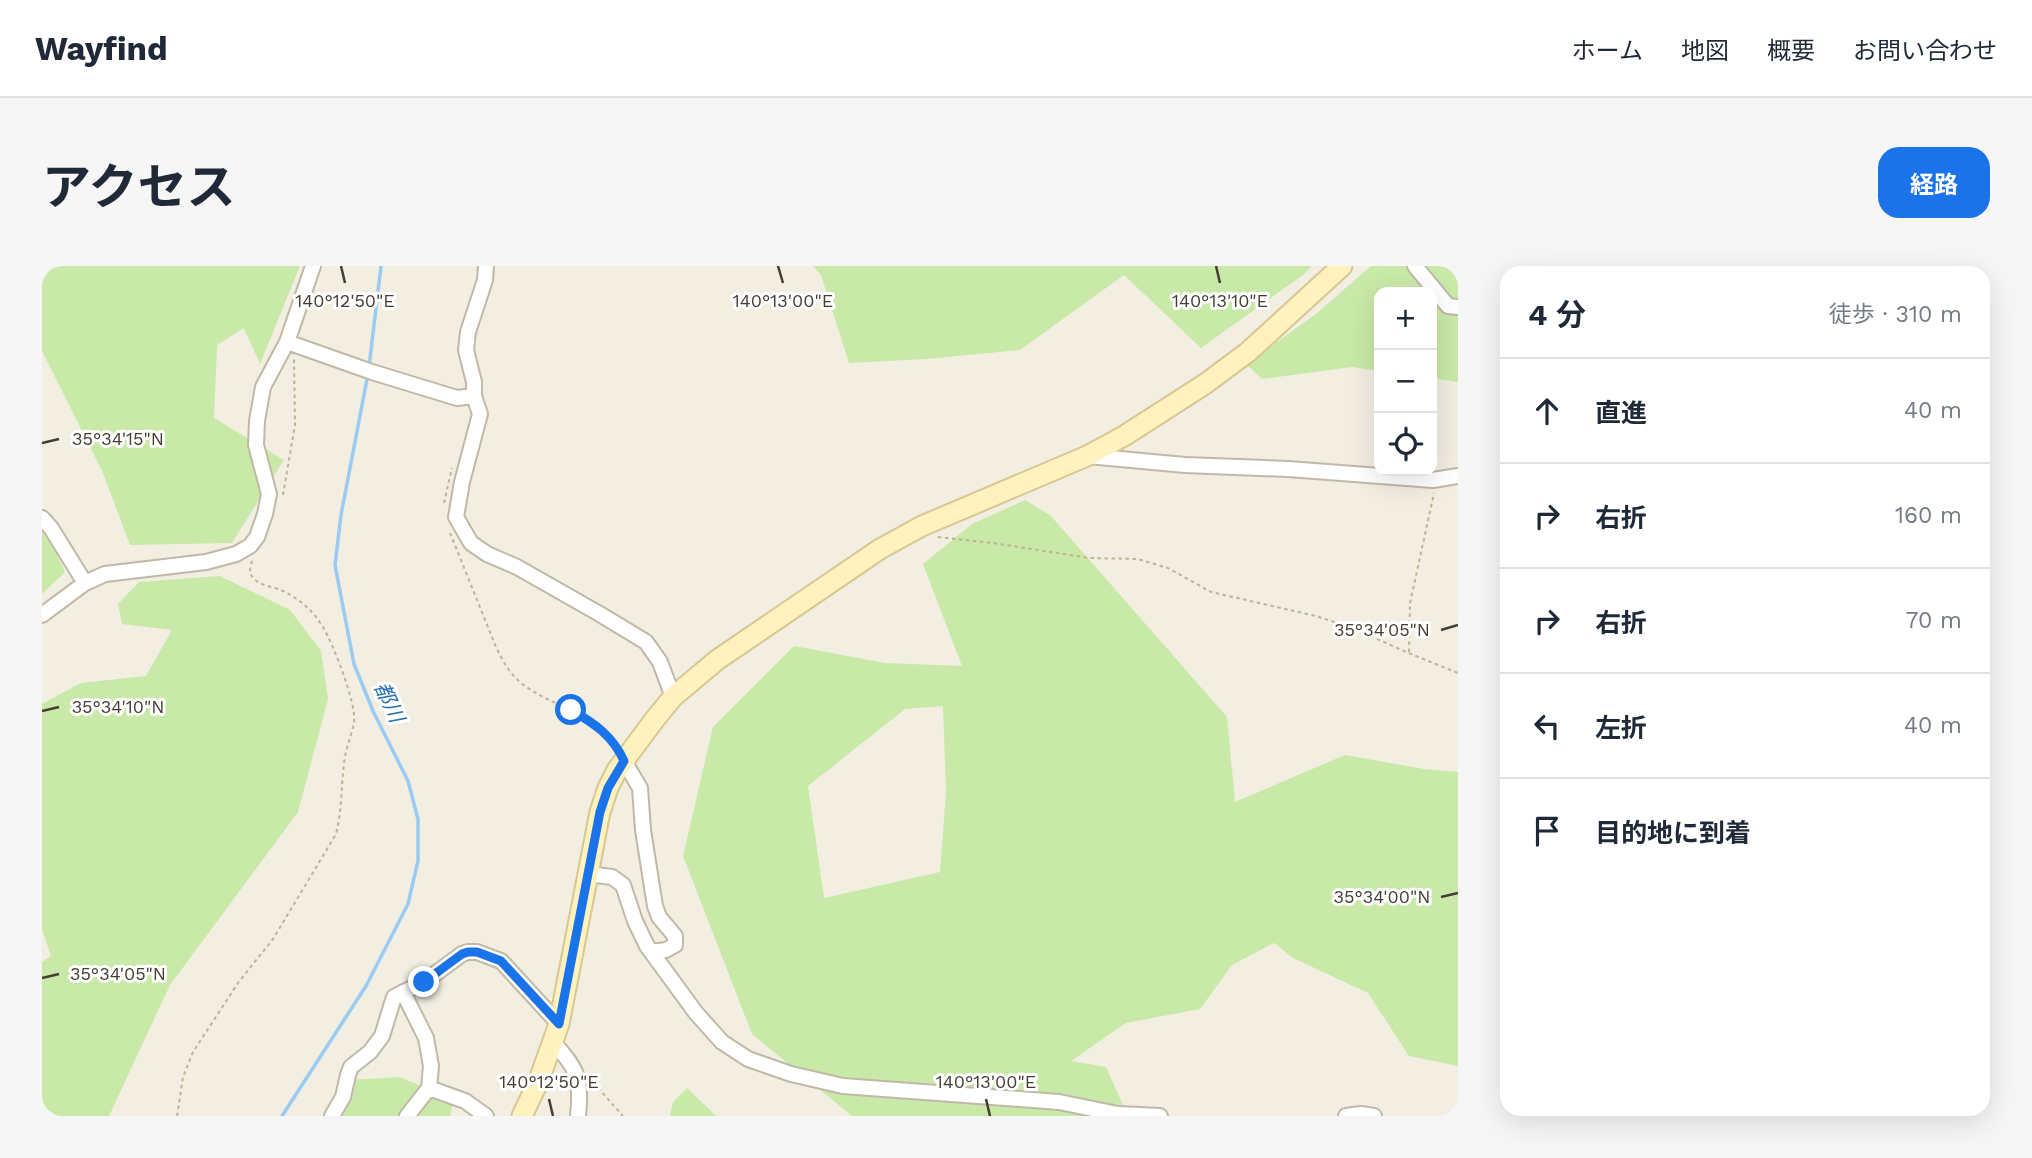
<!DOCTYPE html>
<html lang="ja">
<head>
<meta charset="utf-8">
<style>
  body { margin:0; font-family:"Work Sans","Noto Sans JP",sans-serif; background:#f6f6f7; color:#1f2937 }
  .controls { position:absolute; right:21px; top:21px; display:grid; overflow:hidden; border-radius:14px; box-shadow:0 7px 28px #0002 }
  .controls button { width:63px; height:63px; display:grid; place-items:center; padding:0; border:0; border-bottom:2px solid #e0e1e3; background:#fff; color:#1f2937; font:35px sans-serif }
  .stop { position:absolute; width:21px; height:21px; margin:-16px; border:5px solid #1a73e8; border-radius:50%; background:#fff }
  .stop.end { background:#1a73e8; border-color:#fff; box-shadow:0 2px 7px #0008 }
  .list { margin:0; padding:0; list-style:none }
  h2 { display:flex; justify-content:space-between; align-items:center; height:91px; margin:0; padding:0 28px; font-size:30px }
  h2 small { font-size:23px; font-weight:400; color:#747a83 }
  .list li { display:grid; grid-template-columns:46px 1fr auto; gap:21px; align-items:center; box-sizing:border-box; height:105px; padding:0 28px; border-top:2px solid #e0e1e3 }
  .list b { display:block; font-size:26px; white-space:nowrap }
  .list em { font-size:23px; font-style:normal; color:#747a83 }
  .icon { flex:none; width:38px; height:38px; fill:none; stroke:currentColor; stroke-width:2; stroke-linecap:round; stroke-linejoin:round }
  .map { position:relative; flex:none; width:1416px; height:850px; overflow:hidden; border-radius:21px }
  header { display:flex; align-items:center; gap:42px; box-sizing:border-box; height:98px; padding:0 35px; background:#fff; border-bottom:2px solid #e0e1e3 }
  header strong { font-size:33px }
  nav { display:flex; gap:38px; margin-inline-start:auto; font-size:24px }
  .intro { display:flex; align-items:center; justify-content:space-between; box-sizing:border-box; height:168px; padding:0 42px }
  h1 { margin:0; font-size:49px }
  .button { padding:18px 32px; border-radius:21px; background:#1a73e8; color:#fff; font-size:24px; font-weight:700 }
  main { display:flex; gap:42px; padding:0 42px }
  aside { flex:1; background:#fff; border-radius:21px; box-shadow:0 7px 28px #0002 }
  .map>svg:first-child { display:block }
  .green { fill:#c9e9a8; fill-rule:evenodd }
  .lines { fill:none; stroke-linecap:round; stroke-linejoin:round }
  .stream { stroke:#9acbf3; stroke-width:3.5 }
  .street-casing { stroke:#c1b9a7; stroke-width:18 }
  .secondary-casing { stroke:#d8c791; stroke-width:23 }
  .path { stroke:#c0b295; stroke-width:2; stroke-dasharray:3.5 3.5; stroke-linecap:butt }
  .street { stroke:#fff; stroke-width:14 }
  .secondary { stroke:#fff2bf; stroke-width:19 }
  .route { stroke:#1a73e8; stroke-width:9 }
  .ticks { fill:none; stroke:#443d32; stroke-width:2.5 }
  .labels { text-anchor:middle; stroke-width:6; stroke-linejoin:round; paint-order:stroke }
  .water-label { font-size:21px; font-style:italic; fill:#2873b3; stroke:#fff }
  .ticks-label { font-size:18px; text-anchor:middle; fill:#443d32; stroke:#fff; stroke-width:6; stroke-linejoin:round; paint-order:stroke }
</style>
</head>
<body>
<header>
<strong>Wayfind</strong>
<nav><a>ホーム</a><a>地図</a><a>概要</a><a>お問い合わせ</a></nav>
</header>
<div class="intro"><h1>アクセス</h1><a class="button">経路</a></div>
<main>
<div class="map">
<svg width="1416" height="850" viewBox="0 0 1416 850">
  <rect width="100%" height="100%" fill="#f2eee2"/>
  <path class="green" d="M 0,0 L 258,0 L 218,98 L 202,62 L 175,79 L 172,152 L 242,194 L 190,277 L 88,279 L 61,207 L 0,85 Z
    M 771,0 L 1270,0 L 1261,9 L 1159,82 L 1082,9 L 978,84 L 884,93 L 807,97 L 779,9 Z
    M 1329,0 L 1416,0 L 1416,116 L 1390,112 L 1390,26 L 1337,26 L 1337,105 L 1310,101 L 1220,113 L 1204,98 L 1274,48 Z
    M 983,234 L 1008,249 L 1185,451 L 1193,536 L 1303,489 L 1382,503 L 1416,506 L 1416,800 L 1367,790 L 1326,727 L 1251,692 L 1232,677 L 1190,699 L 1158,743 L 1084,757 L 1029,795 L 1064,801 L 1081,839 L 1098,850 L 810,850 L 710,768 L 641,590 L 671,461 L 752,380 L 843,397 L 920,400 L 881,298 L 930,258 ZM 901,440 L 904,526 L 898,606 L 782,632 L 766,520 L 863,443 Z
    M 0,257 L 23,306 L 0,328 Z
    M 178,310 L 248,344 L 279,385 L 286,433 L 256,546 L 128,719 L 67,850 L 0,850 L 0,696 L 9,690 L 0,663 L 0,438 L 39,417 L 104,410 L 130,364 L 80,358 L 76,338 L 97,316 Z
    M 357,811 L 412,833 L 408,850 L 285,850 L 306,814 Z
    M 645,822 L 674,850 L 628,850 L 631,836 Z"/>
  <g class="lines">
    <path class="stream" d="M 327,101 L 339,0
      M 240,850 L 324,720 L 366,638 L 376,595 L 376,553 L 366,515 L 331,445 L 312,398 L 293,299 L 299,249 L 326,108"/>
    <defs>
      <path id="street" d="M 444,0 L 443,14 L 426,66 L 424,84 L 432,116 L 432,130 L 438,148 L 420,216 L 414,251 L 429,277 L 445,288 L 475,301 L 556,347 L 604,376 L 618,396 L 631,431
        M 1373,0 L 1406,40 L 1416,41
        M 245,76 L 330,106 L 415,132 L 432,130
        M 1046,190 L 1143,199 L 1246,203 L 1391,214 L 1416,210
        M 0,252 L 9,262 L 43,317
        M 0,349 L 43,317 L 63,308 L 164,296 L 194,288 L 208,280 L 215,271 L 223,248 L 227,228 L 214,179 L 215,155 L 221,121 L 245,76 L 271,0
        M 582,495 L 598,522 L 601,564 L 613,640 L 617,651 L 633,670 L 633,679 L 624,684 L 610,686
        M 546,608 L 570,611 L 581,619 L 593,655 L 605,680 L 654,747 L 680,776 L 706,793 L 749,808 L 801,820 L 1017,836 L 1076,848 L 1118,850
        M 361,726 L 384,772 L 389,800 L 387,822 L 365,850
        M 510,775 C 536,803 540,813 536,850
        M 387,822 L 423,835 L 444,850
        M 290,850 L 301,831 L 306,809 L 309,801 L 328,786 L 340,770 L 352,731 L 382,716 L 420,688 L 426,686 L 435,686 L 459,695 L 517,758
        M 1304,850 L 1319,848 L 1332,850"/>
      <path id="secondary" d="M 480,850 L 497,814 L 517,758 L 558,546 L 566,522 L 575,504 L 613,453 L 631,431 L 675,394 L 838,283 L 880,260 L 1045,190 L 1082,170 L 1163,118 L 1206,86 L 1300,0"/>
    </defs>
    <use href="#street" class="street-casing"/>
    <use href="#secondary" class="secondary-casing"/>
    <path class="path" d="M 241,229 L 253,159 L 252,92
      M 402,237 L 410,202
      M 408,267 L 454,381 C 461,396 469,410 483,420 C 514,442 547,445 573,479
      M 896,271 L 951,277 L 1047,292 L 1096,293 L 1126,302 L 1169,326 L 1274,350 L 1311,362 L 1364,386 L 1416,407
      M 1367,386 L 1368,337 L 1392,227
      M 549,820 L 557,823 L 581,850
      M 135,850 L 141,811 L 151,786 L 196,717 L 231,673 L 294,568 C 300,545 299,521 302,498 C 303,484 309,471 312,457 C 315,438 291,378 281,361 C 271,345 258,333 241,325 C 232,321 220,320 212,313 C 206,307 208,300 211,293"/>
    <use href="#street" class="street"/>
    <use href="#secondary" class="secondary"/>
  </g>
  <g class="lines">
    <path class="route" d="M 382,716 L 420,688 L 426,686 L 435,686 L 459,695 L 517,758 L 558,546 L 566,522 L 582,495 C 571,470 552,457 529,444"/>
  </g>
  <path class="ticks" d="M 299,0 L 303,17M 736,0 L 741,17M 1174,0 L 1178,17M 0,177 L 17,173M 1399,364 L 1416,359M 0,445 L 17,441M 1399,631 L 1416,627M 0,712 L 17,708M 507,833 L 511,850M 944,833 L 948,850"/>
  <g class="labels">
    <g class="water-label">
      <text transform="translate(347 436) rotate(65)" y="7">都川</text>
    </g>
  </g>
  <g class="ticks-label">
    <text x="303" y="41">140°12'50"E</text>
    <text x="741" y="41">140°13'00"E</text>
    <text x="1178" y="41">140°13'10"E</text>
    <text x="76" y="179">35°34'15"N</text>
    <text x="1340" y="370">35°34'05"N</text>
    <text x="76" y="447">35°34'10"N</text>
    <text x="1340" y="637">35°34'00"N</text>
    <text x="76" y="714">35°34'05"N</text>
    <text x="507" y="822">140°12'50"E</text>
    <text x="944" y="822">140°13'00"E</text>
  </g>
</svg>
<div class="controls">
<button>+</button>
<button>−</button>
<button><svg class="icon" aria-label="locate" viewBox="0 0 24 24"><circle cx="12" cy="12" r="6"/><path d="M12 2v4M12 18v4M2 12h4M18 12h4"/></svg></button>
</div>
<div class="stop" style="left:529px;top:444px"></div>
<div class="stop end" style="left:382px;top:716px"></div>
</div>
<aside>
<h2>4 分<small>徒歩 · 310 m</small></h2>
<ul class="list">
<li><svg class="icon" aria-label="ahead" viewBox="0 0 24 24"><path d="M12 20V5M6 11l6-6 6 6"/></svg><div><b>直進</b></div><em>40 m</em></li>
<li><svg class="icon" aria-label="right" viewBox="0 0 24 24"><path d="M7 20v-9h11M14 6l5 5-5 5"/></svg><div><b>右折</b></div><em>160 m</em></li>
<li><svg class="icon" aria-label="right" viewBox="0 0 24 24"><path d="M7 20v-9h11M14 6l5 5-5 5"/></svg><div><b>右折</b></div><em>70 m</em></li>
<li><svg class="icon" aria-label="left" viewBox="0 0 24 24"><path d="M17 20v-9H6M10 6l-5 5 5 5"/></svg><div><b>左折</b></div><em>40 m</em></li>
<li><svg class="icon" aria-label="arrive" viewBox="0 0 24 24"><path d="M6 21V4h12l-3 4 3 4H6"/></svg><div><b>目的地に到着</b></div></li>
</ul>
</aside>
</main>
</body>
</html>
